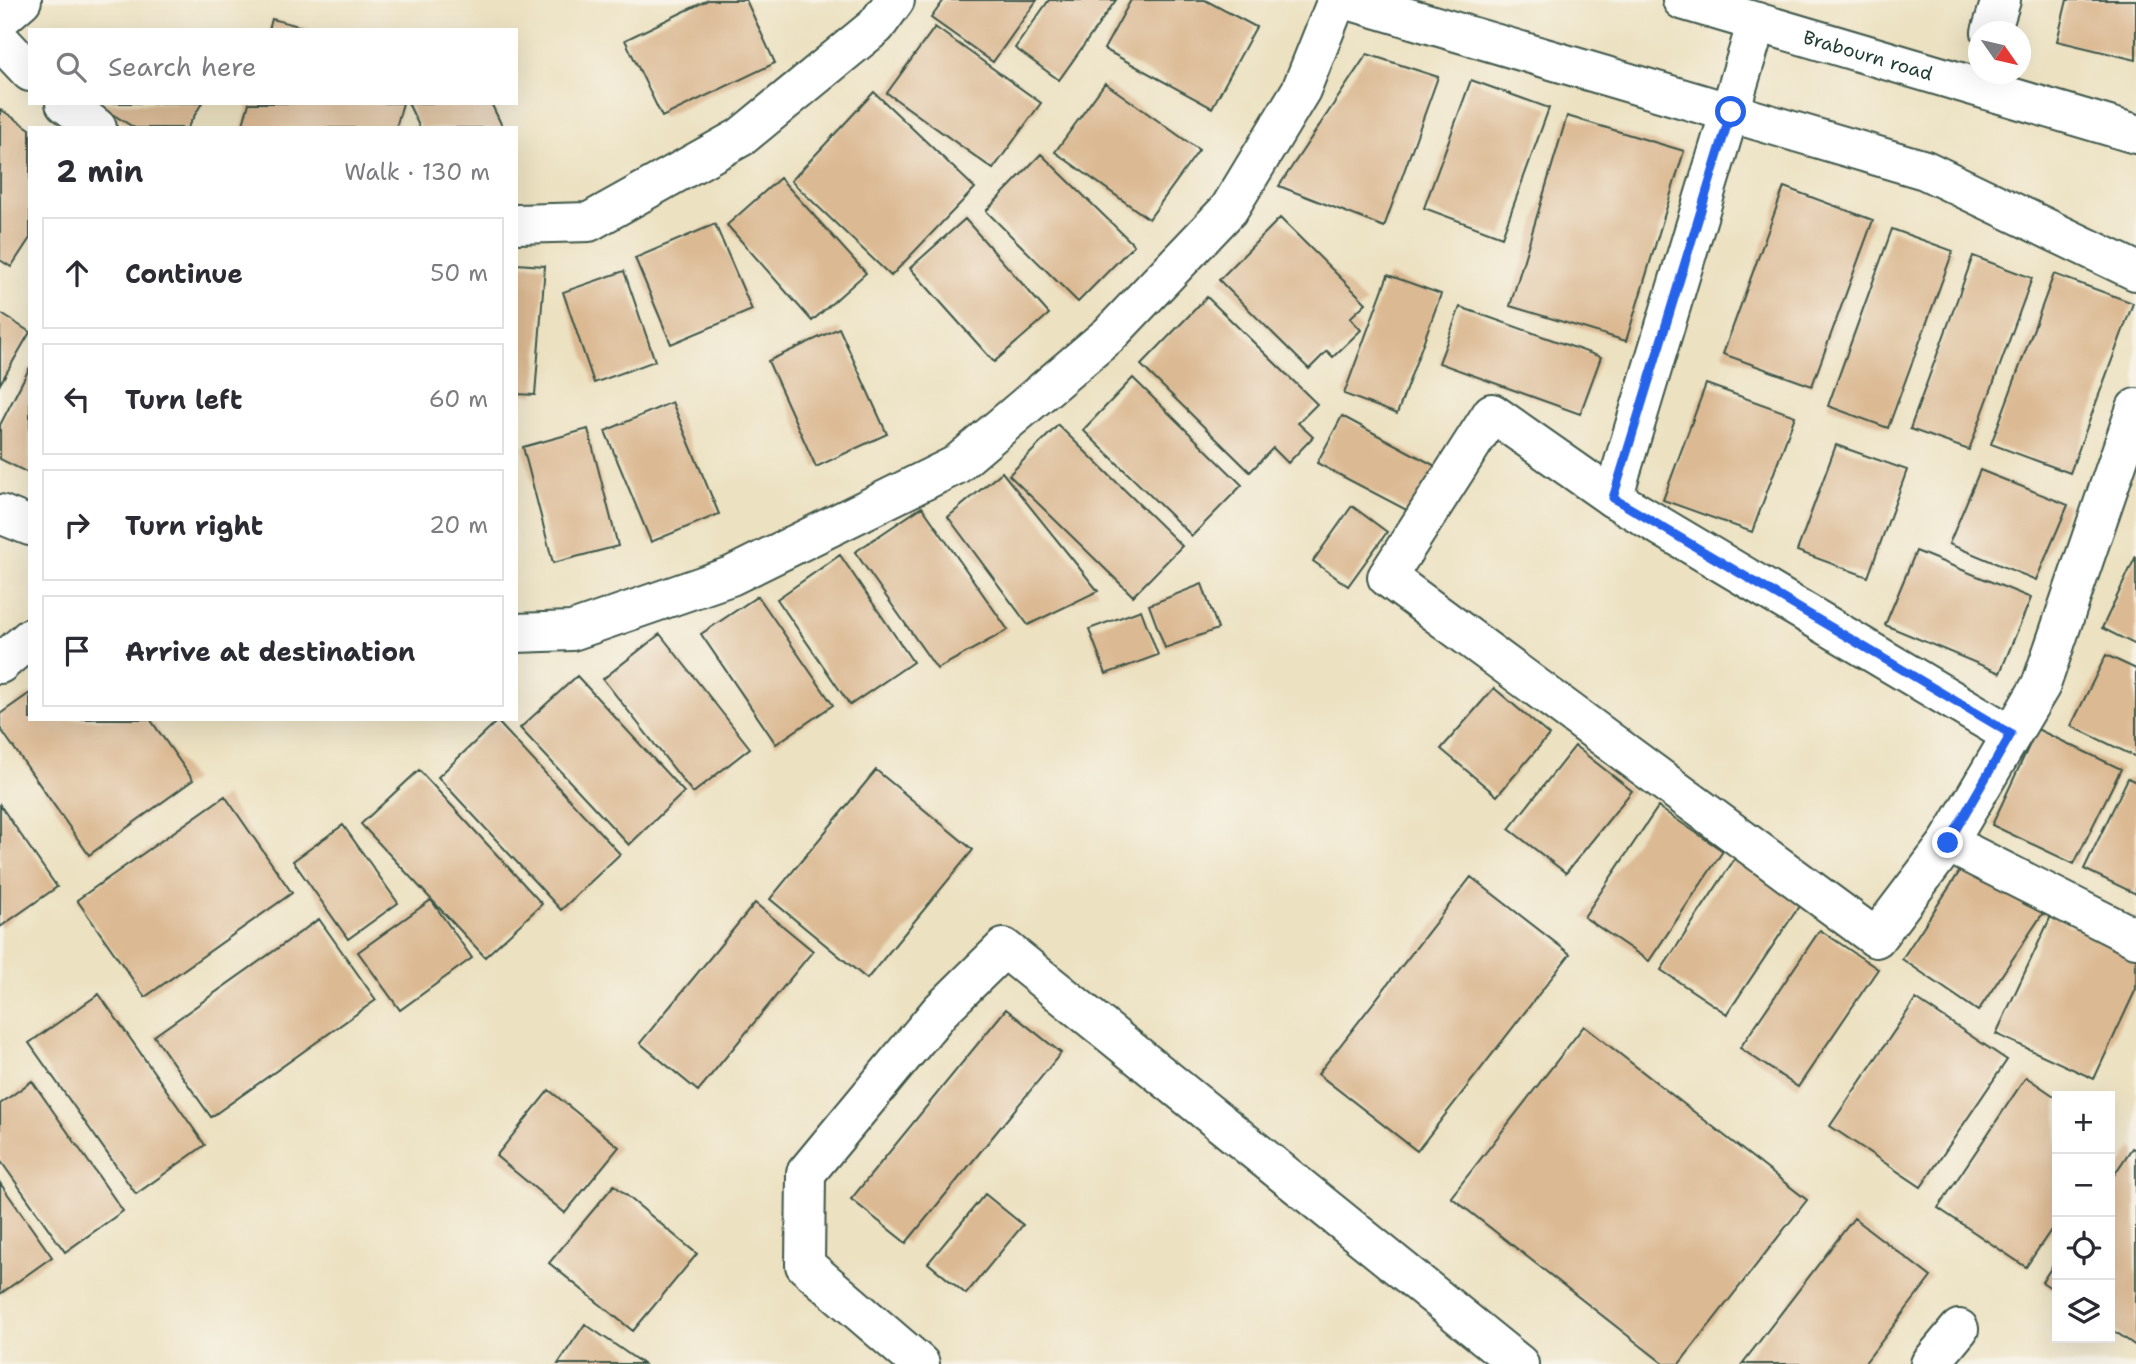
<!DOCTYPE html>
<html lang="en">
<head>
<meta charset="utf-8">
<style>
  body { margin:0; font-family:"Shantell Sans",sans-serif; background:#f7f7f7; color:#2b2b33 }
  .controls { position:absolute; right:21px; bottom:21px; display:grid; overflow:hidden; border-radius:0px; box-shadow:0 7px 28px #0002 }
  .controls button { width:63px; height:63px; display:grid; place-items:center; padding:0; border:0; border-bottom:2px solid #e1e1e2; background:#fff; color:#2b2b33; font:35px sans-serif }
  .compass { position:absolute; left:1968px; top:21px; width:63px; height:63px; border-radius:50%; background:#fff; box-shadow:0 7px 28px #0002; rotate:124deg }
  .stop { position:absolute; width:21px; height:21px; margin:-16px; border:5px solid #2563eb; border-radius:50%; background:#fff }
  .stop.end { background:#2563eb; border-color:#fff; box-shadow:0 2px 7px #0008 }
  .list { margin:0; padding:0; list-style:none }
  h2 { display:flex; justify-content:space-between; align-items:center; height:91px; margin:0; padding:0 28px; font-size:30px }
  h2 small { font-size:23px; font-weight:400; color:#7c7c81 }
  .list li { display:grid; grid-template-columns:46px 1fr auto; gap:21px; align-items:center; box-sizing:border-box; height:112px; margin:0 14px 14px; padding:0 14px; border:2px solid #e1e1e2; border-radius:0px }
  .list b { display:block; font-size:26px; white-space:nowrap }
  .list em { font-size:23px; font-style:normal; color:#7c7c81 }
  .icon { flex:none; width:38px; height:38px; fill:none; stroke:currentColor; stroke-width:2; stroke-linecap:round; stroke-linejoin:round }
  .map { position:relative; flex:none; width:2136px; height:1364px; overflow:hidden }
  .search { position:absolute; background:#fff; box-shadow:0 7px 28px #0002; left:28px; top:28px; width:490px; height:77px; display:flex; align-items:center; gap:18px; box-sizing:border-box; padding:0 24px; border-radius:0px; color:#7c7c81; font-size:26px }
  .panel { position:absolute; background:#fff; box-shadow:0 7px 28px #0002; left:28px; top:126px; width:490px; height:595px; border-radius:0px }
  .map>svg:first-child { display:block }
  .building { fill:#dbb993 }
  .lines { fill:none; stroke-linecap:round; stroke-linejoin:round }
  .minor-casing { stroke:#3e5649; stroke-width:42 }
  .minor { stroke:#fff; stroke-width:38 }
  .route { stroke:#2563eb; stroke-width:9 }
  .labels { text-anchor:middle; stroke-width:5; stroke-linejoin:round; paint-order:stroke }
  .street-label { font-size:19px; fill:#1f3d34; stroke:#f7f3e8 }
</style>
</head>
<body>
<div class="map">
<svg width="2136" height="1364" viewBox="0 0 2136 1364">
  <rect width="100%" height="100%" fill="#f7f3e8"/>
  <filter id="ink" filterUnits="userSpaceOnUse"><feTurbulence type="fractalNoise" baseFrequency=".0143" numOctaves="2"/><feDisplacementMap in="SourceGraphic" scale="14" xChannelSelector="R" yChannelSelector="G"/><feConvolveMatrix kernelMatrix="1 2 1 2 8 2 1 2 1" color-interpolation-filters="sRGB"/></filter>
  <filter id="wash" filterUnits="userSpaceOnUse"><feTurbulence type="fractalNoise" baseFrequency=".00686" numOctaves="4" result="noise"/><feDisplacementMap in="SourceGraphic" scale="28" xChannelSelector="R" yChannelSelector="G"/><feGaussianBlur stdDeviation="1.57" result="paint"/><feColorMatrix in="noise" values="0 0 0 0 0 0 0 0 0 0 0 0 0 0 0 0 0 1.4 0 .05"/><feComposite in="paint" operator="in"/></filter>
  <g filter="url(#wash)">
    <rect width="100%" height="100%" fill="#ece1c1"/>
    <g id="blocks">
      <path class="building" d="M 708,0 L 746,0 L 775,63 L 662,117 L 625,40 Z
        M 944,0 L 1037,0 L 993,62 L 931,18 Z
        M 1049,0 L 1116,0 L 1059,80 L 1015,48 Z
        M 1131,0 L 1205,0 L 1256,27 L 1212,108 L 1104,49 Z
        M 2067,0 L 2136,0 L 2136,60 L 2057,41 Z
        M 272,19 L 310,29 L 310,30 L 269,30 Z
        M 935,27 L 1041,103 L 993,169 L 887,93 Z
        M 1367,54 L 1438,77 L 1384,227 L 1279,186 Z
        M 1471,80 L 1549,108 L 1502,237 L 1424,208 Z
        M 1105,83 L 1199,150 L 1149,219 L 1055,152 Z
        M 874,92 L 975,188 L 891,276 L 791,181 Z
        M 94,103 L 202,103 L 187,128 L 135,128 Z
        M 249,103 L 403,103 L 396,128 L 242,128 Z
        M 408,103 L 491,103 L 503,128 L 420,128 Z
        M 0,109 L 30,129 L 30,238 L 11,267 L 0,260 Z
        M 1567,116 L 1684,151 L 1626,341 L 1510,306 Z
        M 1041,154 L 1134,245 L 1078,302 L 986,211 Z
        M 780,178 L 866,273 L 812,321 L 727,225 Z
        M 1784,187 L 1873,220 L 1812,386 L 1723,354 Z
        M 1280,218 L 1366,303 L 1350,318 L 1361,330 L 1333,357 L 1327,351 L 1309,369 L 1219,280 Z
        M 965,219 L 1049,314 L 994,362 L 910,268 Z
        M 715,224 L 752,310 L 671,344 L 635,258 Z
        M 1892,229 L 1953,251 L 1888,428 L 1828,406 Z
        M 1973,256 L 2032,278 L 1969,450 L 1910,429 Z
        M 516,264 L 545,266 L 535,395 L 516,394 Z
        M 624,271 L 655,361 L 594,383 L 563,292 Z
        M 2054,274 L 2133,303 L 2070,473 L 1991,444 Z
        M 1388,275 L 1441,294 L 1397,414 L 1344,394 Z
        M 1207,297 L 1317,404 L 1298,423 L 1313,437 L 1288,463 L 1273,448 L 1250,472 L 1141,365 Z
        M 1460,307 L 1601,357 L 1580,414 L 1439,363 Z
        M 0,313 L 30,332 L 0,384 Z
        M 839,328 L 887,434 L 816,467 L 768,361 Z
        M 30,367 L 30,474 L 0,459 L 0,425 Z
        M 1133,378 L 1242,485 L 1192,536 L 1083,430 Z
        M 1706,384 L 1795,416 L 1752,532 L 1663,500 Z
        M 672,402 L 719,514 L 651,542 L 605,431 Z
        M 1342,416 L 1439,468 L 1414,514 L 1317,463 Z
        M 1058,425 L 1182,546 L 1133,596 L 1009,475 Z
        M 588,429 L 618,546 L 553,563 L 523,447 Z
        M 1836,445 L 1907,470 L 1868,577 L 1797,551 Z
        M 1980,470 L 2068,505 L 2036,580 L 1949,544 Z
        M 1002,472 L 1098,591 L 1028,625 L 948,517 Z
        M 1352,506 L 1387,532 L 1348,586 L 1313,561 Z
        M 922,507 L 1008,630 L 937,669 L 855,552 Z
        M 1916,551 L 2031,598 L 2000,673 L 1885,625 Z
        M 840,555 L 913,662 L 850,705 L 777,599 Z
        M 2136,556 L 2136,645 L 2102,628 Z
        M 1202,584 L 1218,629 L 1165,648 L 1149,605 Z
        M 758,596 L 833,705 L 776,744 L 701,634 Z
        M 1141,610 L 1158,655 L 1106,674 L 1089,629 Z
        M 660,634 L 750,748 L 693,793 L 603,679 Z
        M 2106,655 L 2136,669 L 2136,757 L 2071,726 Z
        M 577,676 L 684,792 L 629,845 L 520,728 Z
        M 1494,688 L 1549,735 L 1497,796 L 1441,749 Z
        M 30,693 L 30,719 L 150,719 L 193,780 L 89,855 L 0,728 L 0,714 Z
        M 497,721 L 620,854 L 561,910 L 438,777 Z
        M 2037,729 L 2121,769 L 2074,864 L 1992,825 Z
        M 1575,746 L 1632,791 L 1566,873 L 1509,829 Z
        M 419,770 L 542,904 L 485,957 L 361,824 Z
        M 876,770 L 973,850 L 867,979 L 770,899 Z
        M 2128,778 L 2136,782 L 2136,894 L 2084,869 Z
        M 225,796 L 292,893 L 145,997 L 77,900 Z
        M 0,805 L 57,887 L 0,927 Z
        M 1658,807 L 1723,851 L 1649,961 L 1584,917 Z
        M 343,825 L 398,903 L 348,939 L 293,861 Z
        M 1738,854 L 1804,899 L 1727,1014 L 1661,970 Z
        M 1968,859 L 2045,910 L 1978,1011 L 1902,959 Z
        M 1471,877 L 1570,954 L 1417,1151 L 1318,1074 Z
        M 431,900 L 472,958 L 400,1010 L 358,952 Z
        M 755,903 L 813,951 L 698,1091 L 640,1043 Z
        M 2051,916 L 2136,957 L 2136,989 L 2094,1079 L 1996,1034 Z
        M 319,919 L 376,1000 L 211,1117 L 154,1036 Z
        M 1820,930 L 1878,969 L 1798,1087 L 1740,1048 Z
        M 99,994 L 205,1145 L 136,1194 L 29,1043 Z
        M 1916,999 L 2007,1060 L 1921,1187 L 1830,1126 Z
        M 1006,1009 L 1061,1053 L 906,1243 L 851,1199 Z
        M 1584,1026 L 1807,1200 L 1679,1364 L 1664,1364 L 1451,1197 Z
        M 2026,1077 L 2057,1098 L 2057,1221 L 2026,1267 L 1938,1208 Z
        M 32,1081 L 123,1211 L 65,1252 L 0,1160 L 0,1104 Z
        M 549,1090 L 619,1147 L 565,1213 L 496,1156 Z
        M 2132,1148 L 2136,1150 L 2136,1346 L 2110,1328 L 2110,1181 Z
        M 0,1183 L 52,1257 L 0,1294 Z
        M 614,1185 L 697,1254 L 633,1331 L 549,1263 Z
        M 985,1194 L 1023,1225 L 966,1294 L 928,1263 Z
        M 1854,1218 L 1931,1277 L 1864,1364 L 1742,1364 Z
        M 2057,1259 L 2057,1292 L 2042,1282 Z
        M 585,1324 L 643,1364 L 558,1364 Z"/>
    </g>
  </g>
  <g filter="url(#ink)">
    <use href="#blocks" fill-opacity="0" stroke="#3e5649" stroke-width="2"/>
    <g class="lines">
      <defs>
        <g id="minor">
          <path d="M 1348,0 L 1925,170 L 2136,271"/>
          <path id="s1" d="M 1682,0 L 2136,134"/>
          <path d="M 0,19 L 22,0"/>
          <path d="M 1757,22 L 1613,498 L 2011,735"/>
          <path d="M 1991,32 L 2001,0"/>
          <path d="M 0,40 L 30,72"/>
          <path d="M 65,103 L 97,128"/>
          <path d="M 516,224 L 589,222 L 741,137 L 876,26 L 895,0"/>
          <path d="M 1613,498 L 1492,413 L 1387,577 L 1876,938 L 1948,843 L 2041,685 L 2136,408"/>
          <path d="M 0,514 L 30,526"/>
          <path d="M 516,633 L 572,631 L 731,576 L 956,465 L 1109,335 L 1229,209 L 1301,90 L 1337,0"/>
          <path d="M 0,664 L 30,638"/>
          <path d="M 1948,843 L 2136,938"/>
          <path d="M 920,1364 L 805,1265 L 806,1173 L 940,1011 L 1004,948 L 1519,1364"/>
          <path d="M 1930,1364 L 1959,1329"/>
        </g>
      </defs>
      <use href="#minor" class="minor-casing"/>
      <use href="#minor" class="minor"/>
    </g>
  </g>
  <g class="lines" filter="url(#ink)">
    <path class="route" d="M 1731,112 L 1613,498 L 2011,734 L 1948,843"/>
  </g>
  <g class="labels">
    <g class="street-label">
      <text dy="7" stroke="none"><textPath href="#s1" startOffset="194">Brabourn road</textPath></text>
    </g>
  </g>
</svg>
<div class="controls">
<button>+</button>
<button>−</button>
<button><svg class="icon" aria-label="locate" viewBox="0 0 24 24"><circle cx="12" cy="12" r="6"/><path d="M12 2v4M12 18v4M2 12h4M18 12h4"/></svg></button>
<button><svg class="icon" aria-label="layers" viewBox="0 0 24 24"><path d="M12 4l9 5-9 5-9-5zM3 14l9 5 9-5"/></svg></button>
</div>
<svg class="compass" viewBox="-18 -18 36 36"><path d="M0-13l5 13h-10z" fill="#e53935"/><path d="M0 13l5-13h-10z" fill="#7c7c81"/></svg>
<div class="stop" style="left:1731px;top:112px"></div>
<div class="stop end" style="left:1948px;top:843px"></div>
<div class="search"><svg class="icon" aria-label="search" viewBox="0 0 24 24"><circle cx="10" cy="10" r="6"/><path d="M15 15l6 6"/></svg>Search here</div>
<section class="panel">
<h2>2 min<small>Walk · 130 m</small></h2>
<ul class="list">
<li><svg class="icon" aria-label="ahead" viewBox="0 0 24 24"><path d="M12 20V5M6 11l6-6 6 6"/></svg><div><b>Continue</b></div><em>50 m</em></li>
<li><svg class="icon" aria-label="left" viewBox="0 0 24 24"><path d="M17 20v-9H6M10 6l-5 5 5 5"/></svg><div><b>Turn left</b></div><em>60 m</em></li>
<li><svg class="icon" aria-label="right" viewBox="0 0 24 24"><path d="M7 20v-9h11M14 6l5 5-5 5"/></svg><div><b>Turn right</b></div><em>20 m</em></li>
<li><svg class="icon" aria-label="arrive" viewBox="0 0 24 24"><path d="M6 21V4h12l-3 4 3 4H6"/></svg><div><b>Arrive at destination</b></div></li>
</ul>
</section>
</div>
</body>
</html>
